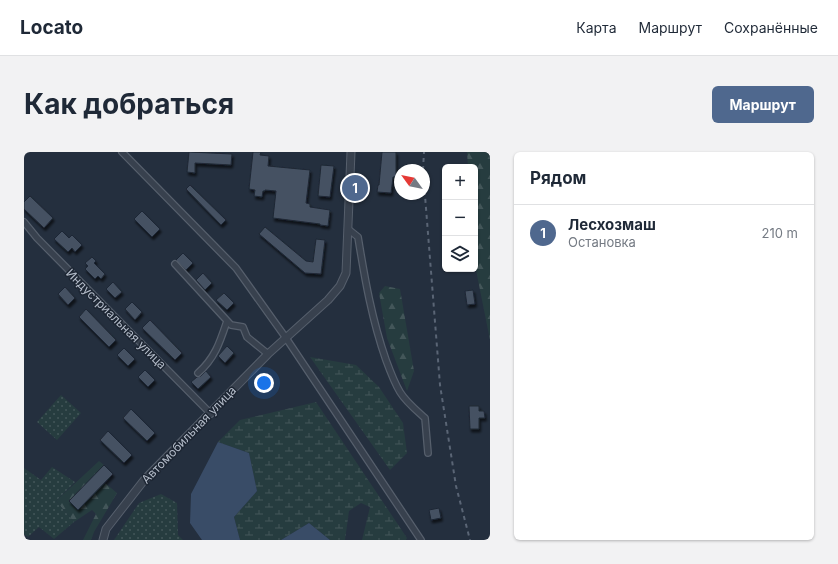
<!DOCTYPE html>
<html lang="ru">
<head>
<meta charset="utf-8">
<style>
  body { margin:0; font-family:Inter,sans-serif; background:#f2f2f3; color:#1f2937 }
  .controls { position:absolute; right:12px; top:12px; display:grid; overflow:hidden; border-radius:6px; box-shadow:0 1px 3px #0004 }
  .controls button { width:36px; height:36px; display:grid; place-items:center; padding:0; border:0; border-bottom:1px solid #e0e1e3; background:#fff; color:#1f2937; font:20px sans-serif }
  .compass { position:absolute; left:370px; top:12px; width:36px; height:36px; border-radius:50%; background:#fff; box-shadow:0 1px 3px #0004; rotate:303deg }
  .you { position:absolute; left:240px; top:231px; width:14px; height:14px; margin:-10px; border:3px solid #fff; border-radius:50%; background:#1a73e8; box-shadow:0 0 0 6px #1a73e833 }
  .badge { display:grid; place-items:center; width:26px; height:26px; border-radius:50%; background:#4f688e; color:#fff; font-size:13px; font-weight:700 }
  .pin { position:absolute; translate:-50% -50%; border:2px solid #fff; box-shadow:0 1px 4px #0006 }
  .list { margin:0; padding:0; list-style:none }
  h2 { display:flex; justify-content:space-between; align-items:center; height:52px; margin:0; padding:0 16px; font-size:17px }
  h2 small { font-size:13px; font-weight:400; color:#747a83 }
  .list li { display:grid; grid-template-columns:26px 1fr auto; gap:12px; align-items:center; box-sizing:border-box; height:56px; padding:0 16px; border-top:1px solid #e0e1e3 }
  .list b { display:block; font-size:15px; white-space:nowrap }
  .list p { margin:0; font-size:13px; white-space:nowrap; color:#747a83 }
  .list em { font-size:13px; font-style:normal; color:#747a83 }
  .icon { flex:none; width:22px; height:22px; fill:none; stroke:currentColor; stroke-width:2; stroke-linecap:round; stroke-linejoin:round }
  .map { position:relative; flex:none; width:466px; height:388px; overflow:hidden; border-radius:6px }
  header { display:flex; align-items:center; gap:24px; box-sizing:border-box; height:56px; padding:0 20px; background:#fff; border-bottom:1px solid #e0e1e3 }
  header strong { font-size:19px }
  nav { display:flex; gap:22px; margin-inline-start:auto; font-size:14px }
  .intro { display:flex; align-items:center; justify-content:space-between; box-sizing:border-box; height:96px; padding:0 24px }
  h1 { margin:0; font-size:28px }
  .button { padding:10px 18px; border-radius:6px; background:#4f688e; color:#fff; font-size:14px; font-weight:700 }
  main { display:flex; gap:24px; padding:0 24px }
  aside { flex:1; background:#fff; border-radius:6px; box-shadow:0 1px 3px #0004 }
  .map>svg:first-child { display:block }
  .forest { fill:url(#forest-firs) }
  .wetland { fill:url(#wetland-marsh) }
  .garden { fill:url(#garden-dots) }
  .water { fill:#394c67 }
  .building { fill:#455162; stroke:#1f2835; filter:url(#shadow) }
  .lines { fill:none; stroke-linecap:round; stroke-linejoin:round }
  .minor-casing { stroke:#565f6c; stroke-width:8 }
  .tertiary-casing { stroke:#565f6c; stroke-width:9 }
  .minor { stroke:#38414e; stroke-width:5.5 }
  .tertiary { stroke:#38414e; stroke-width:7 }
  .rail { stroke:#5a6575; stroke-width:2; stroke-dasharray:4 4; stroke-linecap:butt }
  .labels { text-anchor:middle; stroke-width:3; stroke-linejoin:round; paint-order:stroke }
  .street-label { font-size:12px; fill:#b4bcc9; stroke:#1d2633 }
</style>
</head>
<body>
<header>
<strong>Locato</strong>
<nav><a>Карта</a><a>Маршрут</a><a>Сохранённые</a></nav>
</header>
<div class="intro"><h1>Как добраться</h1><a class="button">Маршрут</a></div>
<main>
<div class="map">
<svg width="466" height="388" viewBox="0 0 466 388">
  <defs>
    <pattern id="forest-firs" width="22" height="20" patternUnits="userSpaceOnUse"><rect width="22" height="20" fill="#263c3f"/><path d="M5 1l3.5 6h-7zM16 11l3.5 6h-7z" fill="#435659"/></pattern>
    <pattern id="wetland-marsh" width="20" height="14" patternUnits="userSpaceOnUse"><rect width="20" height="14" fill="#263c3f"/><path d="M1 5h8M5 5V1M11 12h8M15 12V8" fill="none" stroke="#435659"/></pattern>
    <pattern id="garden-dots" width="8" height="8" patternUnits="userSpaceOnUse"><rect width="8" height="8" fill="#263c3f"/><path d="M2 2h.1M6 6h.1" fill="none" stroke="#435659" stroke-width="1.8" stroke-linecap="round"/></pattern>
    <filter id="shadow"><feDropShadow dx="1.5" dy="3" stdDeviation="1" flood-color="#0009"/></filter>
  </defs>
  <rect width="100%" height="100%" fill="#242f3e"/>
  <path class="forest" d="M 443,0 L 466,0 L 466,188 L 451,113 L 451,15 L 444,15 Z
    M 361,134 L 376,137 L 390,219 L 383,239 L 363,186 L 355,141 Z
    M 75,309 L 80,313 L 45,349 L 54,358 L 81,331 L 93,341 L 70,380 L 67,388 L 59,388 L 72,362 L 68,358 L 50,370 L 32,349 Z"/>
  <path class="wetland" d="M 286,205 L 332,213 L 355,235 L 379,271 L 383,301 L 366,318 Z
    M 292,250 L 383,386 L 382,388 L 338,388 L 346,355 L 337,351 L 325,359 L 321,388 L 306,388 L 285,371 L 257,388 L 216,388 L 210,365 L 233,339 L 225,301 L 194,290 L 216,268 Z"/>
  <path class="garden" d="M 37,243 L 57,261 L 33,288 L 13,270 Z
    M 28,315 L 51,330 L 32,349 L 50,370 L 30,387 L 15,375 L 4,385 L 0,382 L 0,316 L 17,328 Z
    M 137,342 L 153,351 L 154,383 L 159,388 L 90,388 L 115,351 Z"/>
  <path class="water" d="M 194,290 L 225,301 L 233,339 L 210,365 L 216,388 L 178,388 L 166,371 L 167,342 Z
    M 285,371 L 306,388 L 257,388 Z"/>
  <path class="building" d="M 165,0 L 208,2 L 207,13 L 171,11 L 171,21 L 163,20 Z
    M 229,0 L 237,0 L 236,3 L 245,4 L 244,14 L 286,18 L 282,51 L 286,52 L 286,55 L 306,58 L 304,74 L 296,73 L 296,72 L 249,66 L 252,39 L 241,38 L 241,39 L 239,39 L 238,45 L 230,44 L 231,38 L 225,37 Z
    M 358,0 L 372,0 L 372,25 L 369,25 L 367,41 L 353,40 L 354,33 L 355,33 Z
    M 297,13 L 310,14 L 306,45 L 294,44 Z
    M 166,33 L 202,68 L 197,73 L 162,37 Z
    M 6,44 L 29,66 L 20,76 L 0,57 L 0,50 Z
    M 118,59 L 136,77 L 128,85 L 110,67 Z
    M 241,75 L 282,109 L 289,110 L 292,87 L 301,88 L 297,122 L 281,121 L 235,82 Z
    M 38,79 L 45,86 L 48,83 L 58,93 L 51,100 L 48,96 L 44,100 L 30,87 Z
    M 159,101 L 169,111 L 162,118 L 152,108 Z
    M 68,105 L 72,109 L 70,111 L 81,122 L 77,127 L 74,124 L 71,127 L 61,117 L 64,114 L 61,111 Z
    M 179,121 L 188,131 L 181,138 L 172,128 Z
    M 89,130 L 98,140 L 91,146 L 82,137 Z
    M 41,135 L 51,146 L 44,153 L 34,142 Z
    M 449,138 L 451,152 L 443,153 L 441,139 Z
    M 200,141 L 210,151 L 203,158 L 192,148 Z
    M 108,150 L 118,160 L 111,168 L 101,157 Z
    M 62,157 L 92,188 L 85,195 L 55,165 Z
    M 126,168 L 158,201 L 151,208 L 118,176 Z
    M 203,194 L 210,201 L 201,211 L 194,204 Z
    M 100,196 L 111,207 L 104,214 L 93,203 Z
    M 121,218 L 131,228 L 124,235 L 114,225 Z
    M 182,219 L 187,225 L 174,237 L 167,230 L 173,225 L 177,224 Z
    M 445,254 L 455,254 L 455,259 L 460,259 L 461,266 L 455,266 L 455,277 L 446,277 Z
    M 107,257 L 131,281 L 123,289 L 99,266 Z
    M 84,279 L 108,303 L 100,311 L 76,288 Z
    M 80,313 L 89,322 L 54,358 L 45,349 Z
    M 415,356 L 417,366 L 407,368 L 405,358 Z"/>
  <g class="lines">
    <defs>
      <path id="minor" d="M 98,0 L 212,116 L 262,186 L 397,388
        M 0,70 L 13,86 L 187,262
        M 324,77 L 334,85 C 341,128 348,168 362,208 C 366,219 370,230 376,240 C 382,250 392,258 401,266 L 404,301
        M 151,112 L 207,173 L 219,175 L 223,185 L 244,202
        M 174,221 C 191,206 196,190 203,169"/>
      <path id="tertiary" d="M 79,388 L 82,377 L 121,327 L 244,202 L 304,148 L 316,134 L 322,121 L 327,0"/>
    </defs>
    <use href="#minor" class="minor-casing"/>
    <use href="#tertiary" class="tertiary-casing"/>
    <use href="#minor" class="minor"/>
    <use href="#tertiary" class="tertiary"/>
    <path class="rail" d="M 399,18 L 400,0
      M 400,31 L 416,233 L 432,334 L 446,388"/>
  </g>
  <g class="labels">
    <g class="street-label">
      <text transform="translate(92 167) rotate(45)" y="4">Индустриальная улица</text>
      <text transform="translate(165 283) rotate(-46)" y="4">Автомобильная улица</text>
    </g>
  </g>
</svg>
<div class="controls">
<button>+</button>
<button>−</button>
<button><svg class="icon" aria-label="layers" viewBox="0 0 24 24"><path d="M12 4l9 5-9 5-9-5zM3 14l9 5 9-5"/></svg></button>
</div>
<svg class="compass" viewBox="-18 -18 36 36"><path d="M0-13l5 13h-10z" fill="#e53935"/><path d="M0 13l5-13h-10z" fill="#747a83"/></svg>
<div class="you"></div>
<div class="pin badge" style="left:331px;top:36px">1</div>
</div>
<aside>
<h2>Рядом<small></small></h2>
<ul class="list">
<li><span class="badge">1</span><div><b>Лесхозмаш</b><p>Остановка</p></div><em>210 m</em></li>
</ul>
</aside>
</main>
</body>
</html>
